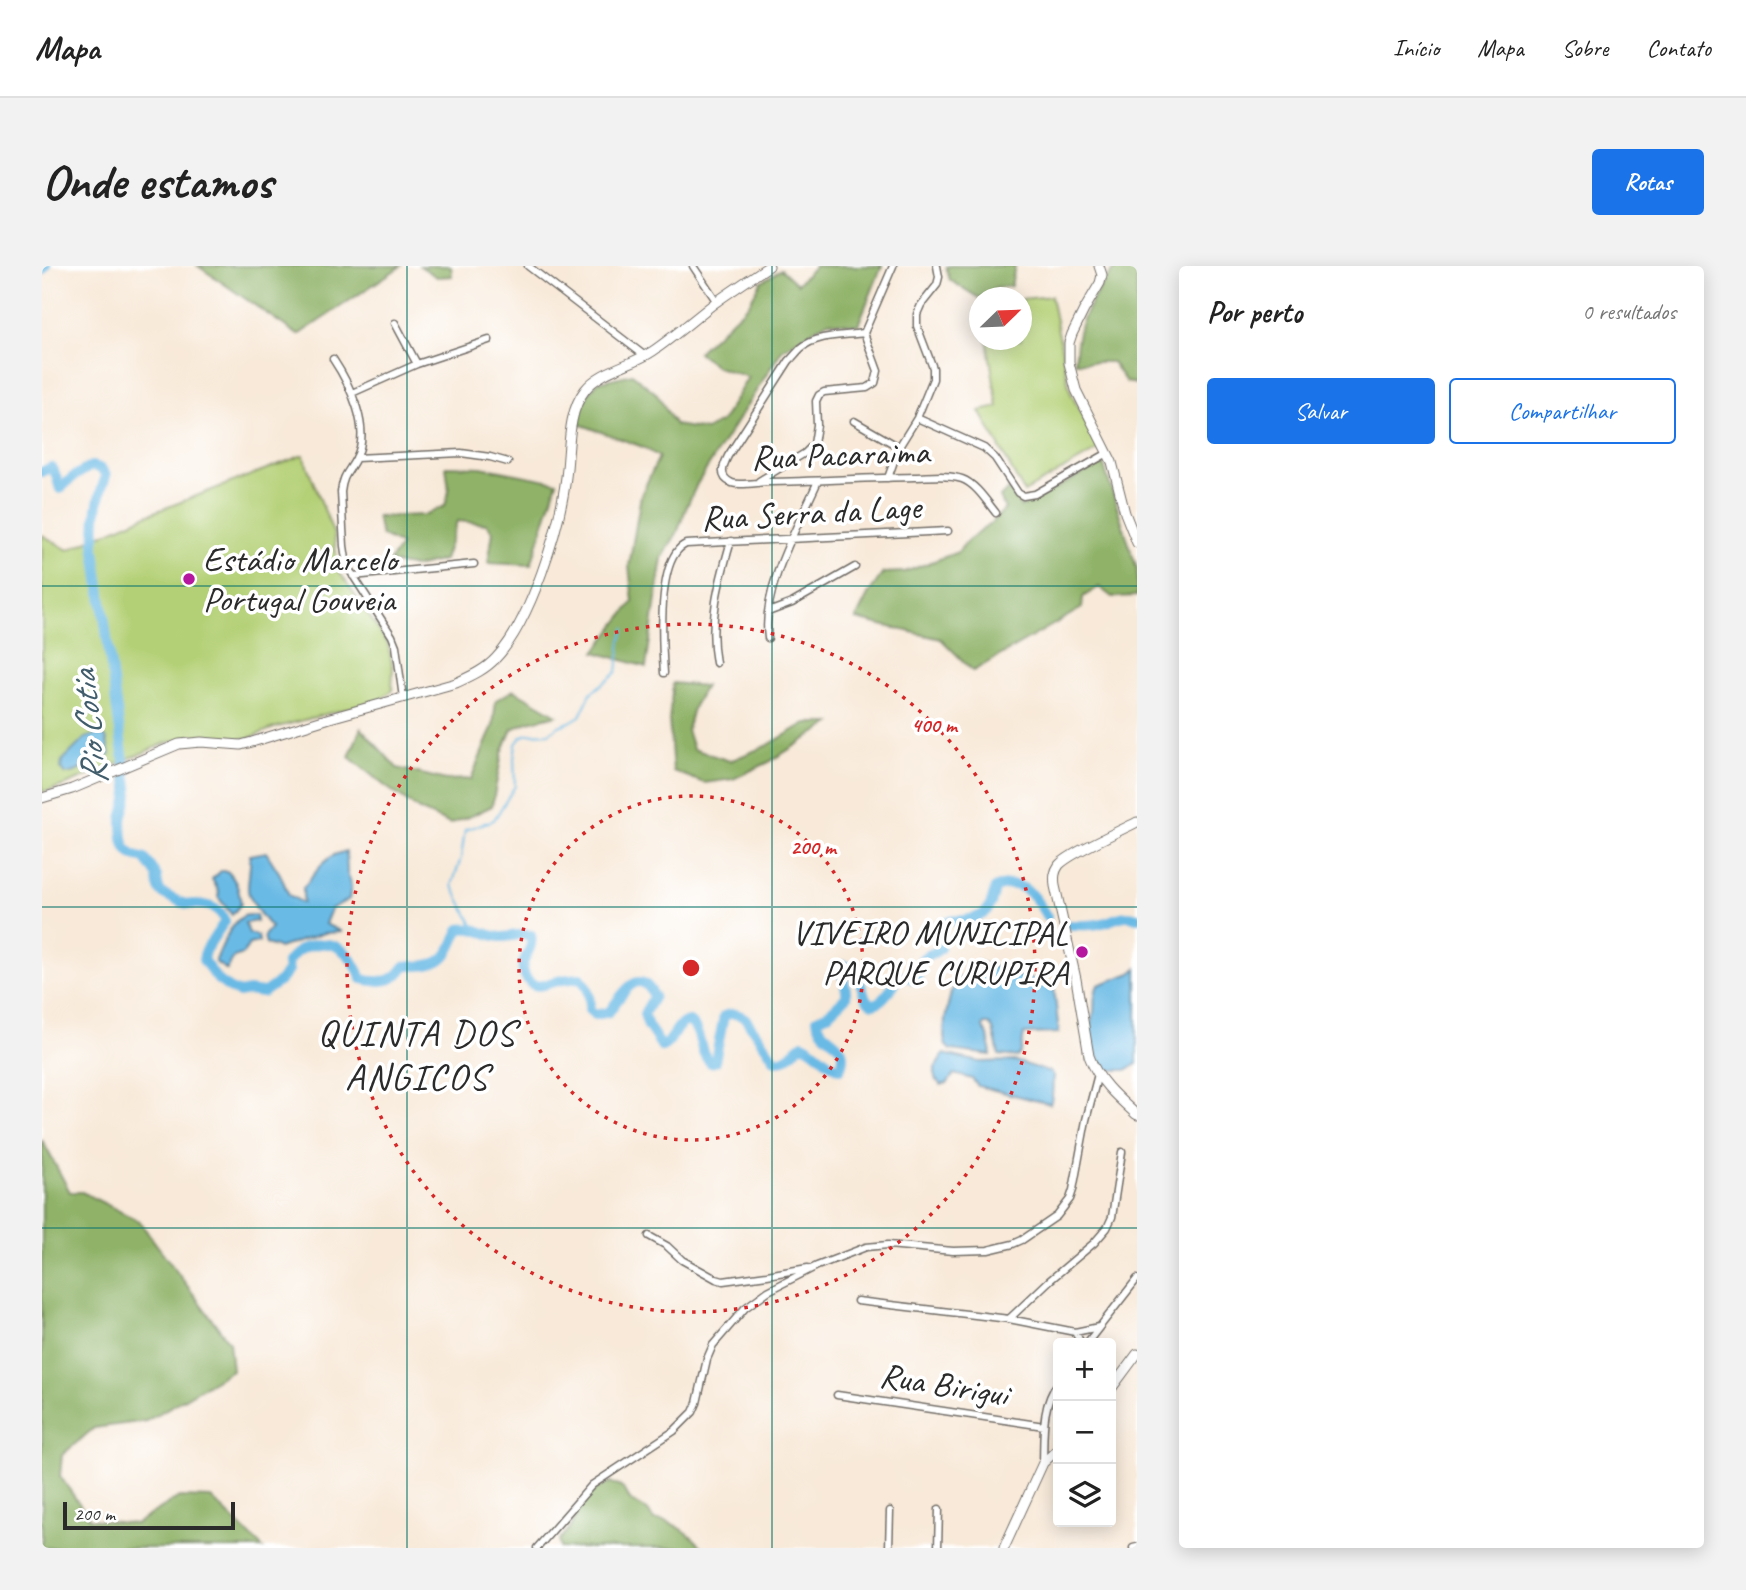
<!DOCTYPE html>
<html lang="pt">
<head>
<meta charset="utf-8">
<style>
  body { margin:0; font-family:Caveat,sans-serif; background:#f2f2f2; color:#222 }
  .controls { position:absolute; right:21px; bottom:21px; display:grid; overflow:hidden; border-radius:7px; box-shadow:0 4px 18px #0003 }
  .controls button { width:63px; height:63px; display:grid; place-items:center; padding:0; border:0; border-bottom:2px solid #e0e0e0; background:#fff; color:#222; font:35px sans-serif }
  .compass { position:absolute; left:927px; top:21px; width:63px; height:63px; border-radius:50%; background:#fff; box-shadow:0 4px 18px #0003; rotate:67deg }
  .scale { position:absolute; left:21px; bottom:18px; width:172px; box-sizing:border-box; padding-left:7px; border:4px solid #2b2b2b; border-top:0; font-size:19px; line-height:24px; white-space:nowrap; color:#2b2b2b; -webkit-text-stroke:5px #fff; paint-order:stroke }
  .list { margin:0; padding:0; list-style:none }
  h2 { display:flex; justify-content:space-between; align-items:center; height:91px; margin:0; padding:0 28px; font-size:30px }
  h2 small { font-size:23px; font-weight:400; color:#767676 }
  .actions { display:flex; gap:14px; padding:21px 28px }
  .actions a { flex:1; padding:16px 0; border:2px solid #1a73e8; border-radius:7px; text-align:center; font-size:24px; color:#1a73e8 }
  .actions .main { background:#1a73e8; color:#fff }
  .icon { flex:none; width:38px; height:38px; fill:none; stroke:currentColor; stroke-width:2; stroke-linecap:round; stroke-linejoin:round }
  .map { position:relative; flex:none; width:1095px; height:1282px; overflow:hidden; border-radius:7px }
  header { display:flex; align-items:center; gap:42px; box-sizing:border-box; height:98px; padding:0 35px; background:#fff; border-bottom:2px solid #e0e0e0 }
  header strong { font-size:33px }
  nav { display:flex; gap:38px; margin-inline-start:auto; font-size:24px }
  .intro { display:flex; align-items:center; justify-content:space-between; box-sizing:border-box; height:168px; padding:0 42px }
  h1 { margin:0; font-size:49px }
  .button { padding:18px 32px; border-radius:7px; background:#1a73e8; color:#fff; font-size:24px; font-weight:700 }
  main { display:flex; gap:42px; padding:0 42px }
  aside { flex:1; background:#fff; border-radius:7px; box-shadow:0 4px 18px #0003 }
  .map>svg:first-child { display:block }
  .green { fill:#b4d076; stroke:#707e50; stroke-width:2 }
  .forest { fill:#8fb267; stroke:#5d6e49; stroke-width:2 }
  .water { fill:#69bae5; stroke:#4a7288; stroke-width:2 }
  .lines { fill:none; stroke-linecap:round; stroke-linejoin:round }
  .stream { stroke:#69bae5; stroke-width:2 }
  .river { stroke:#69bae5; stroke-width:10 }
  .street-casing { stroke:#736e68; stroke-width:9 }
  .secondary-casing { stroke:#736e68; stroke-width:11 }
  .street { stroke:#fff; stroke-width:6 }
  .secondary { stroke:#fff; stroke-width:9 }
  .grid { fill:none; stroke:#0f766e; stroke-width:2; stroke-opacity:0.55 }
  .ring { fill:none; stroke:#d62828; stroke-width:3.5; stroke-dasharray:3.5 7 }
  .poi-dot { fill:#b5179e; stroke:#fff; stroke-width:2.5 }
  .labels { text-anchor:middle; stroke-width:7; stroke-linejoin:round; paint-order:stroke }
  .street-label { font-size:35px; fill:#2b2b2b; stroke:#fff }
  .poi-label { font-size:35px; fill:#2b2b2b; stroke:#fff; text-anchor:start }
  .water-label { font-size:37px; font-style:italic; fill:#415d6c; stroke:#fff }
  .quarter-label { font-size:38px; letter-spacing:2px; fill:#2b2b2b; stroke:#fff }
  .centre { fill:#d62828; stroke:#fff; stroke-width:3.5 }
  .ring-label { font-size:21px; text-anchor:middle; font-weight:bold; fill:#d62828; stroke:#fff; stroke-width:7; stroke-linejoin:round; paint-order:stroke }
</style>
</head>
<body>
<header>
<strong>Mapa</strong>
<nav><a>Início</a><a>Mapa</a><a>Sobre</a><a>Contato</a></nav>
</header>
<div class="intro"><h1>Onde estamos</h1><a class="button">Rotas</a></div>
<main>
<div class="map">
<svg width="1095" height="1282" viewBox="0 0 1095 1282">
  <rect width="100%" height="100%" fill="#fff"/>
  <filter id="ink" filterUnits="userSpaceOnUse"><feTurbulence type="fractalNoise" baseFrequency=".0143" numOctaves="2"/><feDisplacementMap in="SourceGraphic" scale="14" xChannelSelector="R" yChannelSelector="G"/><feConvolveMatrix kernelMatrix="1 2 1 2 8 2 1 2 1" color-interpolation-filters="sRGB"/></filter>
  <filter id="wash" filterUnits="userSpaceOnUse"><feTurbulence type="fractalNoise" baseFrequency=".00686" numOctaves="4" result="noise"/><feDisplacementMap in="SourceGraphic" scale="28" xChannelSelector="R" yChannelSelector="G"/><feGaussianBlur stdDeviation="1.57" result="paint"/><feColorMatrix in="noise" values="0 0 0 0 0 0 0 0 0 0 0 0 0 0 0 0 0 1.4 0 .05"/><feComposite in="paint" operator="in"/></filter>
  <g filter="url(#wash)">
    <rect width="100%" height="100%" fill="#f8e9d8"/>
    <path class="green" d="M 1009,30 L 1028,125 L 1036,142 L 1059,182 L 982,226 L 938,145 L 956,141 L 945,74 L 979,74 L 980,33 Z
      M 261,189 L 292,269 L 296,304 L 346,378 L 351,403 L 350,425 L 337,434 L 232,462 L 207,472 L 185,474 L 141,473 L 124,477 L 24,519 L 0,526 L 0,269 L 26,284 L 105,249 Z"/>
    <path class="forest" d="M 156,0 L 359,0 L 256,69 Z
      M 378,0 L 409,0 L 410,10 L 395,11 Z
      M 773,0 L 840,0 L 816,59 L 786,55 L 740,84 L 655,218 L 645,240 L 635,267 L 620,292 L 604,401 L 553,386 L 591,336 L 587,300 L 599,229 L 617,191 L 601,181 L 537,158 L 539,137 L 556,116 L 590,108 L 615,128 L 633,159 L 664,164 L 680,155 L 706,111 L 675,101 L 656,86 L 706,39 L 719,16 L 739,3 L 755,18 Z
      M 908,0 L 973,0 L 969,20 L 954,22 L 937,32 L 908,14 L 904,1 Z
      M 1075,0 L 1095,0 L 1095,118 L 1084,116 L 1070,96 L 1033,96 C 1034,83 1035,70 1039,58 C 1047,38 1061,15 1075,0 Z
      M 1061,197 L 1095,303 L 1095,330 L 1070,331 L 1057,321 L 1041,331 L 1040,342 L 931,405 L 899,373 L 814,353 L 827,327 L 841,307 L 863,306 L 916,286 L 926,274 L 948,258 L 963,243 L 958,231 L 966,223 L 979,241 Z
      M 404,200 L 439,201 L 515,216 L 489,299 L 446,297 L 451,266 L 445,258 L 415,255 L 402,294 L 373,301 L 347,296 L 359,279 L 339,269 L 335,251 L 382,249 L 403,240 L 407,225 Z
      M 631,417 L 663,420 L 651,442 L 645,464 L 651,483 L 688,495 L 726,479 L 764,457 L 789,457 L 727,496 L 691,513 L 662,517 L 631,505 L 627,454 Z
      M 472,424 L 515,449 L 486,456 L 470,463 L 460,487 L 450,540 L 429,550 L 408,558 L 377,544 L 343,520 L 307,491 L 319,462 L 355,502 L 404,514 L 429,513 L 451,460 L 454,434 Z
      M 0,874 L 28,926 L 40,926 L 97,955 L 187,1076 L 190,1104 L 104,1155 L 52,1162 L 20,1189 L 18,1210 L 48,1253 L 93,1258 L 137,1231 L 169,1232 L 221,1282 L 0,1282 Z
      M 568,1216 L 579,1221 L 584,1226 L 588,1234 L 605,1244 L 612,1254 C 630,1253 650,1269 661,1282 L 518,1282 L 517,1274 L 528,1262 L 539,1240 L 549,1226 Z"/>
    <path class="water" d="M 55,468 L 64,471 L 68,489 L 33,506 L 23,508 L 19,502 L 20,495 L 43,472 Z
      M 304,585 L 305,606 L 309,622 L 307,633 L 289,643 L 283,658 L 300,666 L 282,667 L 237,682 L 224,678 L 222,670 L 229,661 C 222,654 206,633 206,623 C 206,612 209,600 208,589 L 224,586 L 238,608 L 247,629 L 261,637 L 261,622 L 281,597 L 292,589 Z
      M 179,605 L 185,605 C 195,615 197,624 199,638 L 190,649 L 176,631 L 177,626 L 170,613 Z
      M 214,649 L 215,655 L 203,657 L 207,667 L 216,670 L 217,676 L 207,678 L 201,688 L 192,691 L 185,704 L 173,696 C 180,682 187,657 202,650 C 204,649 212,649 214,649 Z
      M 934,695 L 979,711 L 1005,715 L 1012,721 L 1017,767 L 982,768 L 979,786 L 975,791 L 957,789 L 951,763 L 947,758 L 942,758 L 941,762 L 946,769 L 949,789 L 909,784 L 904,780 L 902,772 L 903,753 L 909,726 L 916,714 Z
      M 1095,702 L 1095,798 L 1084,804 L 1063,804 C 1057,796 1048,779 1048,768 C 1049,761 1051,754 1052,746 C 1053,735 1051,729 1056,719 L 1089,707 Z
      M 902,788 L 938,796 L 973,795 L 1008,806 L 1011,810 C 1010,820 1012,829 1008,838 L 936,820 L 930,813 L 912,808 L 906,817 L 899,819 L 893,813 L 893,802 Z"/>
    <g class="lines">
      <path class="stream" d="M 433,663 L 410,619 L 419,592 L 423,564 L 452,554 L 473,520 L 472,492 L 474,478 L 479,471 L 486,468 L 507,467 L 517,460 L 528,456 L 538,450 L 549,427 L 575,406 L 579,374 L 583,362"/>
      <path class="river" d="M 0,5 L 4,0
        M 0,206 L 9,201 C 15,207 15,215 18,223 L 31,211 L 49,200 C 57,201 61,203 64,210 C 59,223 55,238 54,252 C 53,261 54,268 52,277 L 84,510 C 85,515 87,521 86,526 C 86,536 81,546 80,554 C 80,572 80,591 102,592 C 107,598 112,603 115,611 C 116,617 115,622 120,627 C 123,629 142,638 145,638 C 161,639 175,637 183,655 L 163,685 L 161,694 L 176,714 L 190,724 L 198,727 L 206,725 L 221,727 L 237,716 L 246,705 L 245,697 C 248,693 252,688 256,685 C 261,681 270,679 277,678 C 299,675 313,694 320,713 C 330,716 347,717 355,709 C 358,707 360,703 363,700 C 376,700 396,701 405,688 C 411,680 413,671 418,663 C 434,660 444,670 459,671 C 469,671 479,667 489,669 C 491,680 486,685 482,695 C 480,700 480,705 483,710 C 491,726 502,718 516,715 C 523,713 530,713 538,712 C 547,721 549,732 547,744 L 553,749 L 567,746 C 579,731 596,697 612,730 L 602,748 L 606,760 L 620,781 C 633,775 630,760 646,755 C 661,764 655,786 669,797 L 673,795 L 682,750 C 690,746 696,748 703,752 L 733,794 C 745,797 752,783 761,778 C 775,784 783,797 798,803 C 811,773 778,776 775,753 L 785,749 L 804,731 C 806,720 798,712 801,699 L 809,701 C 812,706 816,711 818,716 C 821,725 825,745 838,735 C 846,729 851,719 857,712 L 866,710 L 870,713 L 875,714 C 877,703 875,693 888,688 C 897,684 891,689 898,682 L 895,674 L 895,660 C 905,653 911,655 922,654 C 945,651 949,644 953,622 C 981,611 993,630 1005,651
        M 1026,659 C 1036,659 1046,660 1056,658 C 1071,656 1079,646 1095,652"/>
    </g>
  </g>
  <g filter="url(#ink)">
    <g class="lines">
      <defs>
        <path id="street" d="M 486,0 L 603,90
          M 651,0 L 675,36
          M 353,57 L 375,98
          M 822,67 C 802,70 775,68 759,82 C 755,86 751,91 747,95 L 686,190 C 681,200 676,211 690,217 C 697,220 718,216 727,216 C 775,215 824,212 872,211 C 887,211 906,208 920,213 C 934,218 945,236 954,247
          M 822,67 L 851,0
          M 291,93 C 307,117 330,163 314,192 C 307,206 301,208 299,226 L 302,280 L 305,300 L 350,370 L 354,380 L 361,432
          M 310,127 L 375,98 L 447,74
          M 875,152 L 942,182 L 953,192 L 976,227 L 981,230 L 993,228 L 1066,187
          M 812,155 L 857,181
          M 314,192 L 419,187 L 448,191 L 466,196
          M 846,212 L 857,181 L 875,152 L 891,113 L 891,102 L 875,60 L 875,48 L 879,39 L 895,19 L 897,11 L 895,0
          M 717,215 L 763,187 L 772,178 L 775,159 L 774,135 L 777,129 L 782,126 L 825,122 L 833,117 L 836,105 L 822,67
          M 311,310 L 432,298
          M 726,346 L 750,337 L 813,301
          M 726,372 C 719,323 756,260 776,215
          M 674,397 C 666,354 677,316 689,275
          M 622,407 C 620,379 614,291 644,278 L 906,265
          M 607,970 L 625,980 L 640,994 L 674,1013 L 681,1015 L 725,1009 L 766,1002
          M 815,1035 L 967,1053 L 1033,1066 L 1057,1061
          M 967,1053 L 1007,1015 L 1052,977 L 1065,962 L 1070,951 L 1080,886
          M 1033,1066 L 1039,1077
          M 1045,1077 L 1095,1013
          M 795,1129 L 1002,1160
          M 1001,1197 C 1002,1169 999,1140 1016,1117
          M 495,1282 L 550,1219 L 632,1165 L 651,1146 L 655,1137 L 665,1093 L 671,1079 L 703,1042 L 726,1025 L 775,1000 L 824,981 L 846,979 L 911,985 L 946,984 L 971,978 L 980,974 L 1015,950 L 1028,933 L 1031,924 L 1044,854 L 1056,808
          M 847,1282 L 848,1245
          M 896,1282 L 897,1243
          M 1091,1282 L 1095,1281"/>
        <path id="secondary" d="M 1057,0 L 1060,9 L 1058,17 L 1042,44 L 1030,68 L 1027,77 L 1027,97 L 1034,124 L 1070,196 L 1083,247 L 1095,277
          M 0,532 L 30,523 L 137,478 L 159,476 L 199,479 L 210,476 L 288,452 L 414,417 C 429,410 443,404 454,392 C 489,355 518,261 524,211 C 528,183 525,147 543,124 C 558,104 591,99 611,85 C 633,70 653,52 674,36 C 691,24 709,12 727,0
          M 1095,556 C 1078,565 1028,587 1017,599 C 1012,606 1012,612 1013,620 L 1034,713 L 1047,790 C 1056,815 1076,832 1095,849
          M 1069,1123 L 1095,1088
          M 962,1282 L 1001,1197 L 1016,1183"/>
      </defs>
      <use href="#street" class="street-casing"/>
      <use href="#secondary" class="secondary-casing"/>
      <use href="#street" class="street"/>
      <use href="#secondary" class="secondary"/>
    </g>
  </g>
  <path class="grid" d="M 365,0 L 365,1282M 730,0 L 730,1282M 0,320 L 1095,320M 0,641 L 1095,641M 0,962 L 1095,962"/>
  <g class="ring">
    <circle cx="649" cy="702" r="172"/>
    <circle cx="649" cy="702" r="344"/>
  </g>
  <g class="poi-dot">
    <circle cx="147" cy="313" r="7"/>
    <circle cx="1040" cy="686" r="7"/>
  </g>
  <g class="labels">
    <g class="street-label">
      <text transform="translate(798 188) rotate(-2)" y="12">Rua Pacaraima</text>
      <text transform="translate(769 246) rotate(-3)" y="12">Rua Serra da Lage</text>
      <text transform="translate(902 1118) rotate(9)" y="12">Rua Birigui</text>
    </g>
    <g class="poi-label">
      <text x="161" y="305">Estádio Marcelo<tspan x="161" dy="40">Portugal Gouveia</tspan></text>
      <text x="1026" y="678" text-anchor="end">VIVEIRO MUNICIPAL<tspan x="1026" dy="40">PARQUE CURUPIRA</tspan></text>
    </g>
    <g class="water-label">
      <text transform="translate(46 462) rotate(-96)" y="13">Rio Cotia</text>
    </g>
    <g class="quarter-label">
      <text x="375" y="779">QUINTA DOS<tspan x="375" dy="44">ANGICOS</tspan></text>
    </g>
  </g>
  <circle cx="649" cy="702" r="10" class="centre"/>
  <g class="ring-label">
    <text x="892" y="466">400 m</text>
    <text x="771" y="588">200 m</text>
  </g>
</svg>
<div class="controls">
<button>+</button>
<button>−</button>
<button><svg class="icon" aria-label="layers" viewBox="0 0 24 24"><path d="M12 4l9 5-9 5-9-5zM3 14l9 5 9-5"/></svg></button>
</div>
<svg class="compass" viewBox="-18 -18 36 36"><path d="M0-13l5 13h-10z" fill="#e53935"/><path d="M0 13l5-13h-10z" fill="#767676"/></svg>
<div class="scale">200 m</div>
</div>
<aside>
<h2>Por perto<small>0 resultados</small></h2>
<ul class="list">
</ul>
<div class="actions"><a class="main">Salvar</a><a>Compartilhar</a></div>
</aside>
</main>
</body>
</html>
